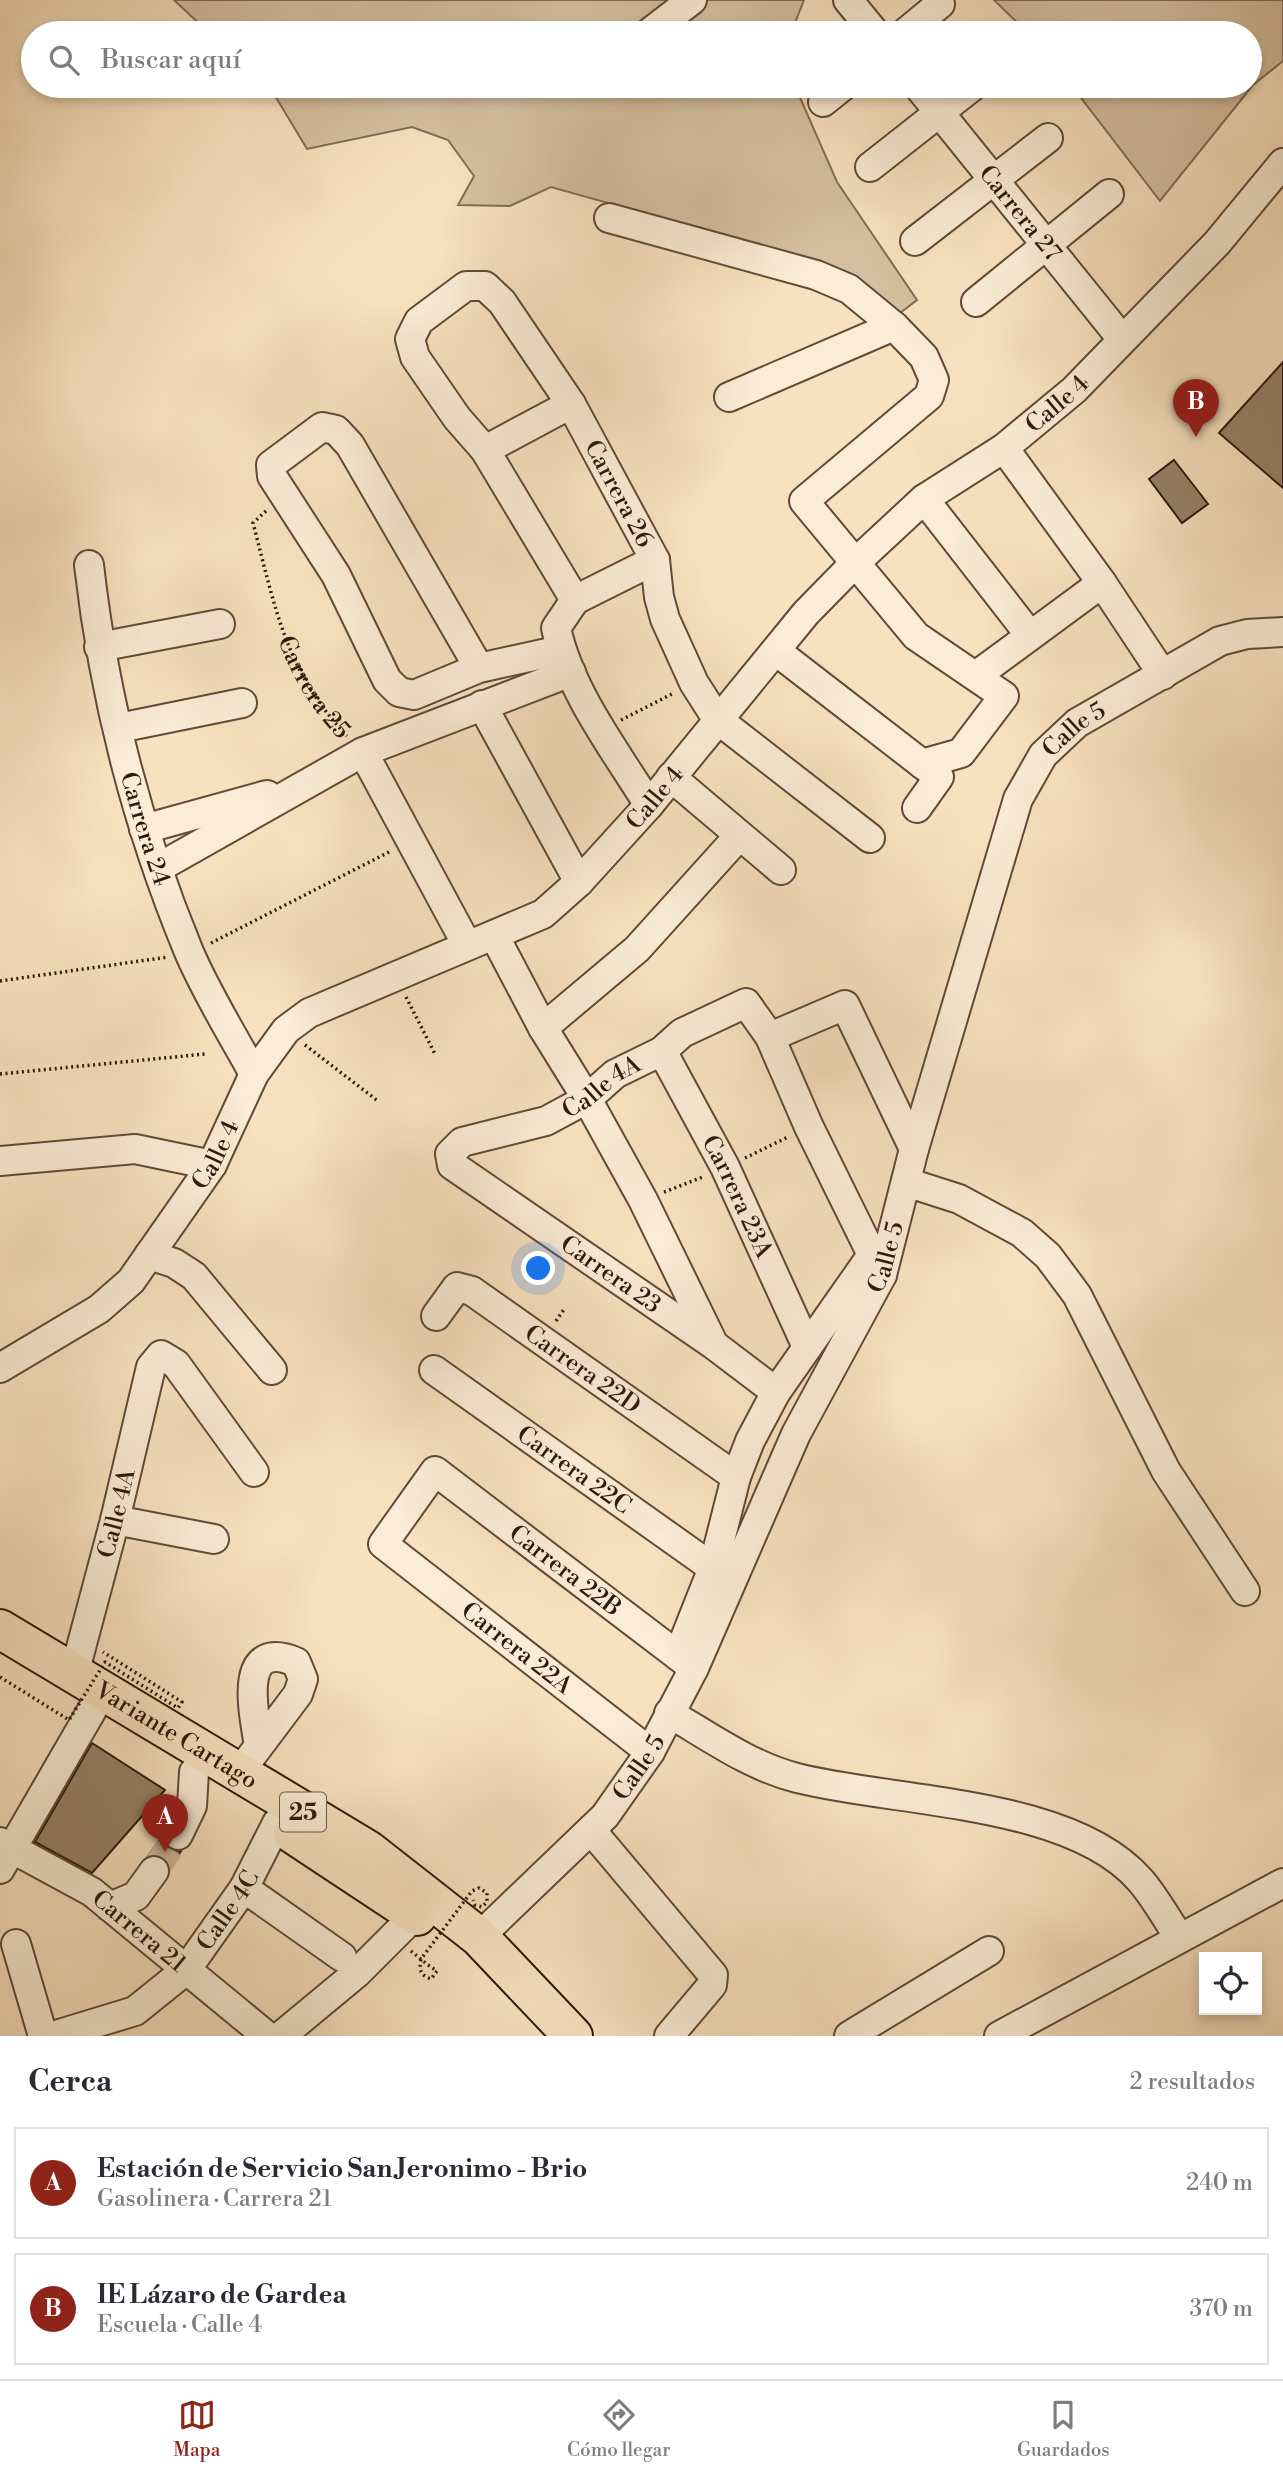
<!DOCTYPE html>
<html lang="es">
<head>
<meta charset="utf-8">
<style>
  body { margin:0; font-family:"Libre Bodoni",serif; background:#f7f7f7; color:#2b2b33 }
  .controls { position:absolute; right:21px; bottom:21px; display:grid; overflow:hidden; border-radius:0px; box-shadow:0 4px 10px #0003 }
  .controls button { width:63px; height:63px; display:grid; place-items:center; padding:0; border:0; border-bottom:2px solid #e1e1e2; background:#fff; color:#2b2b33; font:35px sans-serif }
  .you { position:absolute; left:539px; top:1269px; width:24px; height:24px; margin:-18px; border:5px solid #fff; border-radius:50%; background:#1a73e8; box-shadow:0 0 0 10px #1a73e833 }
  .badge { display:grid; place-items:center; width:46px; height:46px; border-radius:50%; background:#8f2418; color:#fff; font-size:23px; font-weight:700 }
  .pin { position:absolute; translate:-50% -58px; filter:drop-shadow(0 2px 4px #0008) }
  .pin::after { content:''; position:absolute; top:37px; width:24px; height:21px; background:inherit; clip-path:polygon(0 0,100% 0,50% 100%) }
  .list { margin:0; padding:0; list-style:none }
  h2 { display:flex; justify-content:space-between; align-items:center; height:91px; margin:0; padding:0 28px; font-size:30px }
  h2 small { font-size:23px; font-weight:400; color:#7c7c81 }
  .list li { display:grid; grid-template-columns:46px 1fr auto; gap:21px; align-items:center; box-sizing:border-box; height:112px; margin:0 14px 14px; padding:0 14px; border:2px solid #e1e1e2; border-radius:0px }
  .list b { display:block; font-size:26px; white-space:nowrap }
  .list p { margin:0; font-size:23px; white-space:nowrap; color:#7c7c81 }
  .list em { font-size:23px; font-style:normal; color:#7c7c81 }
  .icon { flex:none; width:38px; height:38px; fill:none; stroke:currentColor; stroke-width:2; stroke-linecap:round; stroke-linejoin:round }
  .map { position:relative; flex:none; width:1283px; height:2036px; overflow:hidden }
  .search { position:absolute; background:#fff; box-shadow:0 4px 10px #0003; left:21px; right:21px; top:21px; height:77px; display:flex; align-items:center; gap:18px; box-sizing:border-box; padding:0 24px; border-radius:38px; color:#7c7c81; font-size:26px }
  .sheet { height:343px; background:#fff }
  nav { display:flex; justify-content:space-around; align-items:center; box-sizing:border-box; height:98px; border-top:2px solid #e1e1e2; background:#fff; font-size:19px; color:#7c7c81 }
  nav a { display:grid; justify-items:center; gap:4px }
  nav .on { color:#8f2418 }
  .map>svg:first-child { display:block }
  .green { fill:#d6bfa0; stroke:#826c56; stroke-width:2 }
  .building { fill:#978169; stroke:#2e180d; stroke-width:2 }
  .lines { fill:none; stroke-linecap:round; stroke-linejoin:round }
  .minor-tunnel { stroke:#d0b99b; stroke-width:28; stroke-dasharray:28 14; stroke-linecap:butt }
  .minor-casing { stroke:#604a39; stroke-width:32 }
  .highway-casing { stroke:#2e180d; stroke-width:42 }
  .path { stroke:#2e180d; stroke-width:3.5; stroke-dasharray:2 3.5; stroke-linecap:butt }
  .minor { stroke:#faecd5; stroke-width:28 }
  .highway { stroke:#f8e1be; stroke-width:38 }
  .path-bridge { stroke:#2e180d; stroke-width:3.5; stroke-dasharray:2 3.5; stroke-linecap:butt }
  .labels { text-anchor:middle; stroke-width:5; stroke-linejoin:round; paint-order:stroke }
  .shield { fill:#faecd5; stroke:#6b5849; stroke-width:2 }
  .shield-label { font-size:23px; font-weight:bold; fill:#2e180d }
  .street-label { font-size:24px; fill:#2e180d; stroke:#faecd5 }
</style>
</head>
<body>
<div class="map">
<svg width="1283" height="2036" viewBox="0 0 1283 2036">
  <rect width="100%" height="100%" fill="#f8e1be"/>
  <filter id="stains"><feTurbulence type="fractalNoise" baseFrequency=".00286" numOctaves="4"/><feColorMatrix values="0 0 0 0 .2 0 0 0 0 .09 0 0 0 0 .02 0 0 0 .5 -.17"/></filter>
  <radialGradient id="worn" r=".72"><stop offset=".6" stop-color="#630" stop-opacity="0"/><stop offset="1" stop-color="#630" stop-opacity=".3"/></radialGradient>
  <path class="green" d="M 174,0 L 804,0 L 791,33 L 209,33 Z
    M 994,0 L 1283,0 L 1283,61 L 1253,85 L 1160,201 L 1072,86 L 1250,86 L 1250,33 L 1028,33 Z
    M 264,86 L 795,86 L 837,182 L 917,300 L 900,313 L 827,264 L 551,187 L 510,206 L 458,205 L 474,176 L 448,140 L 412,127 L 307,149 L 277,99 Z"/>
  <path class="building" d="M 1283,362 L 1283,488 L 1219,433 Z
    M 1174,460 L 1208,504 L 1182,523 L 1149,479 Z
    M 92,1743 L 165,1790 L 92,1873 L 35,1842 Z
    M 162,1836 L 170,1850 L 181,1851 L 170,1867 L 163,1857 L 148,1856 Z"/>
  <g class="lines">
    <path class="minor-tunnel" d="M 154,1871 L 178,1835"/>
    <defs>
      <g id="minor">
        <path d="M 848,0 L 875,33"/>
        <path d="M 649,33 L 692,0"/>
        <path d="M 905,33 L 940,4"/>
        <path id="s2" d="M 918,86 L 1122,339"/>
        <path d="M 823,102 L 843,86"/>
        <path d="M 870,167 L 973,86"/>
        <path d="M 609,218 L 816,275 L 849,289 L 894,326 L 924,357 L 934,380 L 929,396 L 804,501 L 916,636 L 1004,696 L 961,753 L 922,764"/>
        <path d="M 915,241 L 1048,138"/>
        <path d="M 976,302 L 1109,194"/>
        <path d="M 729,397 L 894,326"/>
        <path d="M 1004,448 L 1102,583 L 1163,675"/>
        <path d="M 485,450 L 571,404"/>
        <path d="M 924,499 L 1029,634"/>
        <path id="s3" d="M 89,565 C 104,697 138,829 189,952 C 207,994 232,1034 254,1074"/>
        <path id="s4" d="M 575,600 L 485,450 L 457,418 L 415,357 L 410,339 L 419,321 L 466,286 L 485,286 L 502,302 L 571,404 L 655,560 L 659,597 L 665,619 L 694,683 L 717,719 L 870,838"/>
        <path d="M 575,600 L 556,628 C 570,692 615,750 649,805"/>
        <path d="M 575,600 L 655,560"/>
        <path d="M 99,647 L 220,624"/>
        <path d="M 776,651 L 939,777 L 917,808"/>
        <path d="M 479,668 L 350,445 L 336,430 L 322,427 L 271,465 L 272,476 L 336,575 L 387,680 L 399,692 L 414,695 L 479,668 L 561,650"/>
        <path d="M 977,675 L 1102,583"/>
        <path d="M 482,705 L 579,882"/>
        <path d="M 119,728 L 242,703"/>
        <path d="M 363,752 L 467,945"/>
        <path d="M 671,777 L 781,870"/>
        <path d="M 144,829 L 267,795"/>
        <path d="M 158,868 L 363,752 L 571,672"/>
        <path d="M 494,935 L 543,1028 L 587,1099 L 643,1200 L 713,1343"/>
        <path d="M 543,1028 L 637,949 L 739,836"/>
        <path d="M 770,1037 L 845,1005 L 914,1149"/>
        <path id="s5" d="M 662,1051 L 725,1167 L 807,1347"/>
        <path d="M 0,1161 L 135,1149 L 212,1165"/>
        <path d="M 906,1182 L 959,1199 L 1022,1233 L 1048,1256 L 1077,1295 L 1166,1471 L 1245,1591"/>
        <path d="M 149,1255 L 174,1263 L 194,1276 L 272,1370"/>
        <path id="s6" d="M 436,1316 L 457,1287 L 472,1291 L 736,1477"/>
        <path id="s7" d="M 0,1368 L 99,1309 L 131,1281 L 212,1165 L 254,1074 L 286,1030 L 309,1013 L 543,914 L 579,882 L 649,805 L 806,613 L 854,564 L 924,499 L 1004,448 L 1074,390 L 1217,243 L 1283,163"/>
        <path id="s8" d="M 434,1370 L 713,1568"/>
        <path id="s9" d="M 776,1392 L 714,1345 L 452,1165 L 450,1154 L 462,1142 L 546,1121 L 587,1099 L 615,1074 L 662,1051 L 682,1033 L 746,1003 L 770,1037 L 809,1127 L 882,1275"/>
        <path d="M 115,1520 L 214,1539"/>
        <path d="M 678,1656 L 713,1568 L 736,1477 L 750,1441 L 776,1392 L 872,1255"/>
        <path id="s10" d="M 74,1674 L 115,1520 L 151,1367 L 161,1355 L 176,1364 L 254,1472"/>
        <path d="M 669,1713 C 710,1737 750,1766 797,1778 C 896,1803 1070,1800 1140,1880 C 1155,1897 1166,1918 1179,1937"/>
        <path id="s11" d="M 650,1752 L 383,1544 L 435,1471 L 694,1668"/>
        <path d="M 238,1774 L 298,1694 L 303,1679 L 296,1662 C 236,1637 254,1714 259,1746"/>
        <path d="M 591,1830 L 713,1975 L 712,1985 L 669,2036"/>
        <path d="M 178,1835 L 192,1806 L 194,1772"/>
        <path id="s12" d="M 0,1842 L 92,1892 L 267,2036"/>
        <path d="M 0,1869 L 92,1710"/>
        <path d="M 244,1888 L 342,1957"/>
        <path d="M 110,1907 L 136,1896 L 154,1871"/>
        <path id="s13" d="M 479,1937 L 605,1816 L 650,1752 L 694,1668 L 796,1434 L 882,1275 L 914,1149 L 1018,799 L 1043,755 L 1077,723 L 1220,641 L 1247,634 L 1283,632"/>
        <path d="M 16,1944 L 43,2036"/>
        <path id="s14" d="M 53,2036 L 135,2011 L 186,1970 L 244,1888 L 277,1823"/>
        <path d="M 281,2036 L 357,1973 L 415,1915"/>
        <path d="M 849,2036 L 989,1951"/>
        <path d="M 999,2036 L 1283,1883"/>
      </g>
      <g id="highway">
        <path id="s15" d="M 0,1629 L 368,1850 L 479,1937 L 573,2036"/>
        <path d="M 293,1834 L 417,1916"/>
      </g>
    </defs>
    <use href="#minor" class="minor-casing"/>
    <use href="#highway" class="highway-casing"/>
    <g class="path">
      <path id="s1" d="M 266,511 L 253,523 C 275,606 285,671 347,736"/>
      <path d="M 621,720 L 674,693"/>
      <path d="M 211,943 L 391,851"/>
      <path d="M 0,981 L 168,957"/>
      <path d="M 406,997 L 435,1054"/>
      <path d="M 305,1045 L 378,1101"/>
      <path d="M 0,1074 L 205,1054"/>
      <path d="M 745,1158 L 788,1137"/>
      <path d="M 664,1192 L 703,1177"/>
      <path d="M 556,1321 L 565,1308"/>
      <path d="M 411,1951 L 428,1965"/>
    </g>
    <use href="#minor" class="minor"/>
    <use href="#highway" class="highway"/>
    <path class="path-bridge" d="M 0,1677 L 69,1720 L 105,1662 L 178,1708 L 182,1702 L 103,1652
      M 428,1965 L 437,1971 L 431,1979 C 420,1975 419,1970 421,1959 L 472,1891 L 479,1888 L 487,1893 L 487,1902 L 482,1907 L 475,1905 L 473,1900"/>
  </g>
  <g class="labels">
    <rect class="shield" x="280" y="1792.5" width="46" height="39" rx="5"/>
    <g class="shield-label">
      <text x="303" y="1820">25</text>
    </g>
    <g class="street-label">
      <text dy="8" stroke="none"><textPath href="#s2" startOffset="163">Carrera 27</textPath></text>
      <text dy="8" stroke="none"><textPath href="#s7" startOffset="1465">Calle 4</textPath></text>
      <text dy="8" stroke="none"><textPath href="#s4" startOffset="656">Carrera 26</textPath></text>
      <text dy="8" stroke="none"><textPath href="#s1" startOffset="194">Carrera 25</textPath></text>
      <text dy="8" stroke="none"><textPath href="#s13" startOffset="1370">Calle 5</textPath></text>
      <text dy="8" stroke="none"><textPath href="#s7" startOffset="898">Calle 4</textPath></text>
      <text dy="8" stroke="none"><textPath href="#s3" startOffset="270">Carrera 24</textPath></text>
      <text dy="8" stroke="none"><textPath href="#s9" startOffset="576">Calle 4A</textPath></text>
      <text dy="8" stroke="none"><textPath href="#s7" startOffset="310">Calle 4</textPath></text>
      <text dy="8" stroke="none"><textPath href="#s5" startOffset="164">Carrera 23A</textPath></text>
      <text dy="8" stroke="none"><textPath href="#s13" startOffset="802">Calle 5</textPath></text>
      <text transform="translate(611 1274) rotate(35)" y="8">Carrera 23</text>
      <text dy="8" stroke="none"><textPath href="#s6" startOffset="187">Carrera 22D</textPath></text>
      <text dy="8" stroke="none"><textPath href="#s8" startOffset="172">Carrera 22C</textPath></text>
      <text dy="8" stroke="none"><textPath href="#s10" startOffset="166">Calle 4A</textPath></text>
      <text dy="8" stroke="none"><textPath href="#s11" startOffset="592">Carrera 22B</textPath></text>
      <text transform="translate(517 1648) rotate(38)" y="8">Carrera 22A</text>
      <text dy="8" stroke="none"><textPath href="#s15" startOffset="206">Variante Cartago</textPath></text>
      <text dy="8" stroke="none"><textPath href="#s13" startOffset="234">Calle 5</textPath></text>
      <text dy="8" stroke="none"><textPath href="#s14" startOffset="224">Calle 4C</textPath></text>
      <text dy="8" stroke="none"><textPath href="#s12" startOffset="166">Carrera 21</textPath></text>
    </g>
  </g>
  <rect width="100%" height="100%" filter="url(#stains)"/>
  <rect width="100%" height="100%" fill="url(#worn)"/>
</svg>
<div class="controls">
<button><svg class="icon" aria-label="locate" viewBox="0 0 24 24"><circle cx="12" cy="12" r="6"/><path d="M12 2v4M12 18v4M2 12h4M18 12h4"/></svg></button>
</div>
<div class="you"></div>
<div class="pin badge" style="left:165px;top:1852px">A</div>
<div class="pin badge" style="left:1196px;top:437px">B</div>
<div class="search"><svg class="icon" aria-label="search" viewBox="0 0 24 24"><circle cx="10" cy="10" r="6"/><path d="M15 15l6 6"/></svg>Buscar aquí</div>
</div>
<section class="sheet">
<h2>Cerca<small>2 resultados</small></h2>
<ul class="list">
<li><span class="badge">A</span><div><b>Estación de Servicio San Jeronimo - Brio</b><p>Gasolinera · Carrera 21</p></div><em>240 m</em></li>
<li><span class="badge">B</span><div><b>IE Lázaro de Gardea</b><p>Escuela · Calle 4</p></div><em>370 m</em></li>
</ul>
</section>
<nav>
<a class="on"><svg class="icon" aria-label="map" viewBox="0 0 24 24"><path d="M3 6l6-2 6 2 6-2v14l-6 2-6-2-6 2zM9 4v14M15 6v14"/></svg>Mapa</a>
<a><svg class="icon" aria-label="directions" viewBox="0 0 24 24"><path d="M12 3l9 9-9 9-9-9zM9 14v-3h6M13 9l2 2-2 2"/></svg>Cómo llegar</a>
<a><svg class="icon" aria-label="saved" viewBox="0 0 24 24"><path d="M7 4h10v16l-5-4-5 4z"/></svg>Guardados</a>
</nav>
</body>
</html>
